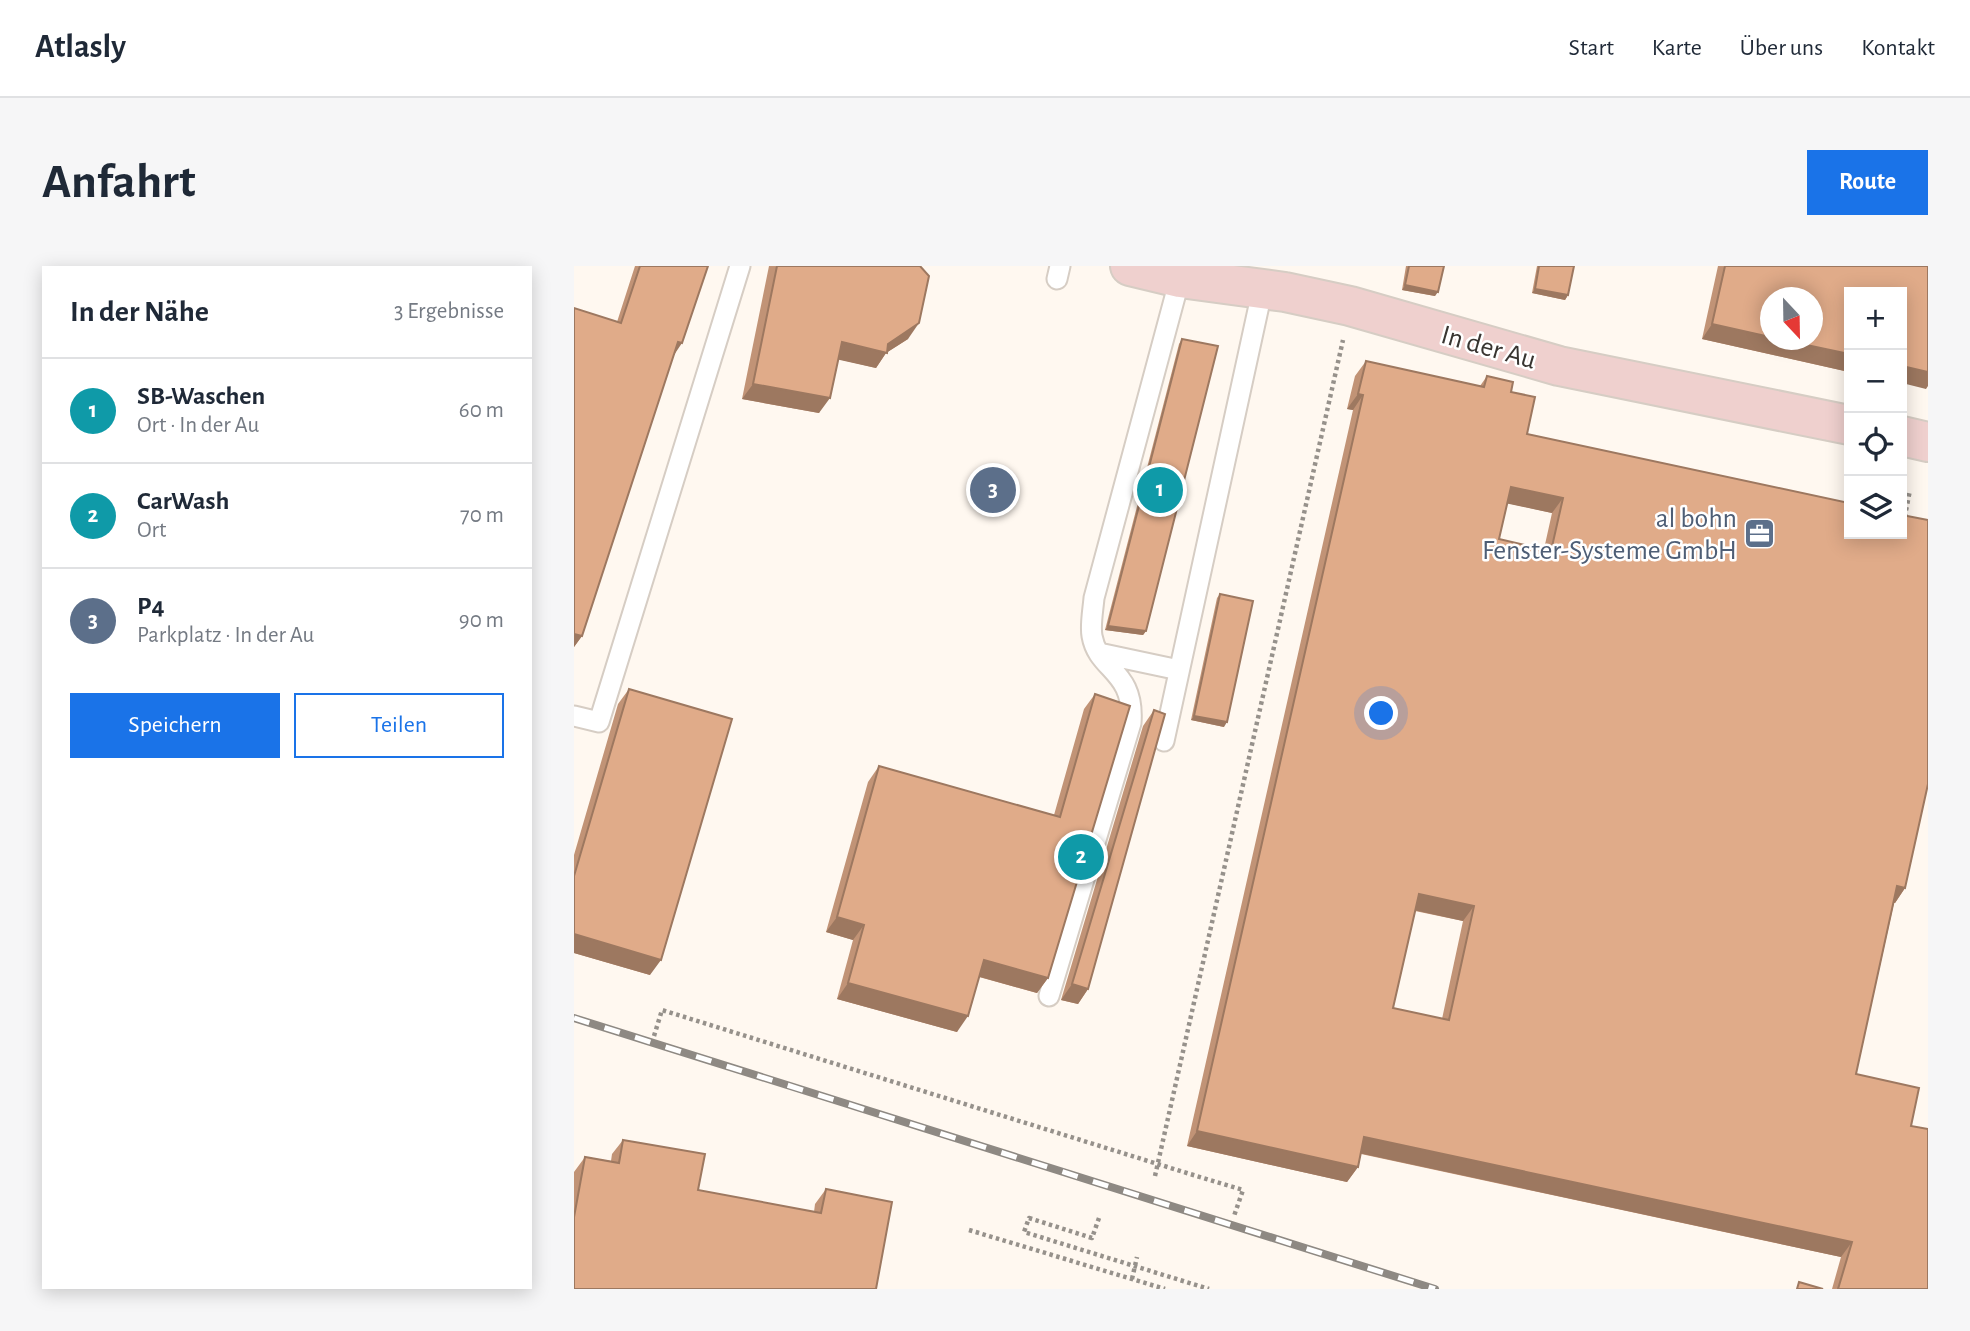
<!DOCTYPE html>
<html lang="de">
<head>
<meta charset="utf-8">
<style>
  body { margin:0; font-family:"Alegreya Sans",sans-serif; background:#f6f6f7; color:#1f2937 }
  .controls { position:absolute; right:21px; top:21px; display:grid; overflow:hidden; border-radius:0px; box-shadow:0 4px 18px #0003 }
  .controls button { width:63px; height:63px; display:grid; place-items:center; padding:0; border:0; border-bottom:2px solid #e0e1e3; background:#fff; color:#1f2937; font:35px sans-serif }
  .compass { position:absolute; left:1186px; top:21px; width:63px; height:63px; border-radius:50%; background:#fff; box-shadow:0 4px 18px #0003; rotate:158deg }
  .you { position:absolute; left:808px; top:448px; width:24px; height:24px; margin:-18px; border:5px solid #fff; border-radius:50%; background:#1a73e8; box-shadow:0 0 0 10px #1a73e833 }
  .badge { display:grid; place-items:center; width:46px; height:46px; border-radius:50%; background:#1a73e8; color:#fff; font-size:23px; font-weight:700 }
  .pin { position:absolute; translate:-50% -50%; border:4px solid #fff; box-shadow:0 2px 7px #0006 }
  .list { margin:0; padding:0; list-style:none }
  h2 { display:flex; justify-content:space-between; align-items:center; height:91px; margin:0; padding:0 28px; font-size:30px }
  h2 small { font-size:23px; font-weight:400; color:#747a83 }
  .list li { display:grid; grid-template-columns:46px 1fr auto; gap:21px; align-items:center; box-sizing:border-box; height:105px; padding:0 28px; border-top:2px solid #e0e1e3 }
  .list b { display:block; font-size:26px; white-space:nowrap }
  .list p { margin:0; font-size:23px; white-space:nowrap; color:#747a83 }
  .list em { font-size:23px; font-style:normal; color:#747a83 }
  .actions { display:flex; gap:14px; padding:21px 28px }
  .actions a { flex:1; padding:16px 0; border:2px solid #1a73e8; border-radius:0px; text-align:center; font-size:24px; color:#1a73e8 }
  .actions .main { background:#1a73e8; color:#fff }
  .icon { flex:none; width:38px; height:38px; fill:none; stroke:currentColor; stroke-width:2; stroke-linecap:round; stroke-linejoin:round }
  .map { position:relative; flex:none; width:1354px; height:1023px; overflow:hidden; border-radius:0px }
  header { display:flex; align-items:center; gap:42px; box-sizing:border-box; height:98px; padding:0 35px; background:#fff; border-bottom:2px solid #e0e1e3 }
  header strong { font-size:33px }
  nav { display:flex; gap:38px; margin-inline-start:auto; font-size:24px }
  .intro { display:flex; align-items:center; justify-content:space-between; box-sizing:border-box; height:168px; padding:0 42px }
  h1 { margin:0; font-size:49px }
  .button { padding:18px 32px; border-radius:0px; background:#1a73e8; color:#fff; font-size:24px; font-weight:700 }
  main { display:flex; gap:42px; padding:0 42px }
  aside { flex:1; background:#fff; border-radius:0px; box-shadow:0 4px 18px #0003 }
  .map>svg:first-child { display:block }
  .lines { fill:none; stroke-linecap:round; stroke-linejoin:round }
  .lane-casing { stroke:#d6cdc4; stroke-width:23 }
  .secondary-casing { stroke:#d6cdc4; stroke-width:42 }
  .path { stroke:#96918b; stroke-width:4.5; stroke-dasharray:3.5 3.5; stroke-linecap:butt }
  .lane { stroke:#fff; stroke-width:19 }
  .secondary { stroke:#efd0ce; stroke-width:38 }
  .rail-casing { stroke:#8e8983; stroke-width:8 }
  .rail { stroke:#fff; stroke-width:5; stroke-dasharray:16; stroke-linecap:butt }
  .wall { fill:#c19376; fill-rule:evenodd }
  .shaded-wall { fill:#9d7860 }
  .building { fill:#e0ab89; stroke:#9d7860; stroke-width:2; fill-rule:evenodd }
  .labels { text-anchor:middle; stroke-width:5; stroke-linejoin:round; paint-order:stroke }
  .street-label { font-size:28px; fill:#383531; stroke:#fff }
  .service-label { font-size:28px; fill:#4e5e75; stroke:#fff; text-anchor:end }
</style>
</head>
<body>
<header>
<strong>Atlasly</strong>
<nav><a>Start</a><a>Karte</a><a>Über uns</a><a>Kontakt</a></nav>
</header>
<div class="intro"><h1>Anfahrt</h1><a class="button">Route</a></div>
<main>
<aside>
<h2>In der Nähe<small>3 Ergebnisse</small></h2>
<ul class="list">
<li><span class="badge" style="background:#0f9aa8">1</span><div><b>SB-Waschen</b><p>Ort · In der Au</p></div><em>60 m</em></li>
<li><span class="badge" style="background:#0f9aa8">2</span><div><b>CarWash</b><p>Ort</p></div><em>70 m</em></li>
<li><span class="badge" style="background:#5c6f8a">3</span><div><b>P4</b><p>Parkplatz · In der Au</p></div><em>90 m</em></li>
</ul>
<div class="actions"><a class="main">Speichern</a><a>Teilen</a></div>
</aside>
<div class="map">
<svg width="1354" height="1023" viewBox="0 0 1354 1023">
  <rect width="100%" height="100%" fill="#fff8f0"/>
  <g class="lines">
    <defs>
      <path id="lane" d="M 483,13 L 486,0
        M 525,387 L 605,404
        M 0,450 L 25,456 L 166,0
        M 590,475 L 689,21
        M 475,730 L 557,457 C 561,404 524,405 518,370 C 516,359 519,344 520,332 L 606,12"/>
      <path id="secondary" d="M 556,0 L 606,12 L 711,26 L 776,40 L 985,100 L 1275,159
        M 1328,170 L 1354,176"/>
    </defs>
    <use href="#lane" class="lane-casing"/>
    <use href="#secondary" class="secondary-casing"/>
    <path class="path" d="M 1328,265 L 1336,224
      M 80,770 L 88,744 L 616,908 L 669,924 L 660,950
      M 581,910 L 769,74
      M 525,952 L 518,972 L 455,952 L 450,966 L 635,1023
      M 395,964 L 591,1023
      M 558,1013 L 563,991"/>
    <use href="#lane" class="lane"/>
    <use href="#secondary" class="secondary"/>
    <defs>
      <path id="rail" d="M 0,752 L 861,1023"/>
    </defs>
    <use href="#rail" class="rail-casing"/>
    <use href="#rail" class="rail"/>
  </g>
  <path class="wall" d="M 61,0 L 134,0 L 100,89 L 8,370 L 0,381 L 0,42 L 43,56 Z
    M 195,0 L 346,0 L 334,73 L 312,87 L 302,102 L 264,93 L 245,147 L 168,133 Z
    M 832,0 L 870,0 L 861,30 L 828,24 Z
    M 963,0 L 1000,0 L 994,29 L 991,34 L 958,27 Z
    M 1144,0 L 1354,0 L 1352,123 L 1275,26 L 1275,106 L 1128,73 Z
    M 608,73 L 572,365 L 569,369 L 531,364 L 605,78 Z
    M 792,95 L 906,120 L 913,110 L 937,126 L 953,168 L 1331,622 L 1321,637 L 1320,637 L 1282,808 L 1337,860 L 1354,1023 L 1258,1023 L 1267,991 L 787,888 L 784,901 L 773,916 L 613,880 L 779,144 L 773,143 L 781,110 ZM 933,237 L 978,247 L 970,283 L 925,273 ZM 841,645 L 889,655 L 868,753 L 819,742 Z
    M 646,328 L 650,461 L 617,454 L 643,332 Z
    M 55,423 L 76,709 L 0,687 L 0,589 L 44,438 Z
    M 521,428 L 474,712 L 463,727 L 405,711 L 383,766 L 263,733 L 279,674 L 252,666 L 294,516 L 305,500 L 480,549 L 510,443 Z
    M 580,444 L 514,723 L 504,738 L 487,734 L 569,460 Z
    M 49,874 L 124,924 L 240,946 L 241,938 L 252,923 L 318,936 L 0,1023 L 0,906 L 11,891 L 37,895 L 38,888 Z"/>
  <path class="shaded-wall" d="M 831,19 L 864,26 L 861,30 L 828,24 Z
    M 961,23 L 994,29 L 991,34 L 958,27 Z
    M 345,57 L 334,73 L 312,87 L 302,102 L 257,92 L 268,76 L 314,78 Z
    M 1138,58 L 1196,71 L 1196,74 L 1209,74 L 1275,88 L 1275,106 L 1128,73 Z
    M 104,76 L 108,77 L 100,89 Z
    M 1328,100 L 1354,106 L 1354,120 L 1352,123 L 1328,117 Z
    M 179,118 L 256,132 L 245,147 L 168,133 Z
    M 784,128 L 789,129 L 779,144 L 773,143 Z
    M 937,221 L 989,232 L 978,247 L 926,236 Z
    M 534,360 L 572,365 L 569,369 L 531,364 Z
    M 0,368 L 8,370 L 0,381 Z
    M 620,450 L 653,456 L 650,461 L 617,454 Z
    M 1323,620 L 1331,622 L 1321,637 L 1313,635 Z
    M 845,628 L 900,640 L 889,655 L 835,643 Z
    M 263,651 L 290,659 L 279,674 L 252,666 Z
    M 0,668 L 87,694 L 76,709 L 0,687 Z
    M 410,694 L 474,712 L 463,727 L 399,709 Z
    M 274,717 L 394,750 L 383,766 L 263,733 Z
    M 498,718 L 514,723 L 504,738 L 487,734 Z
    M 623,865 L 784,901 L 773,916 L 613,880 Z
    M 790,871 L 1278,976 L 1267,991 L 780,886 Z"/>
  <path class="building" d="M 66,0 L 134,0 L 108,77 L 104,76 L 8,370 L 0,368 L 0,42 L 47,57 Z
    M 203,0 L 346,0 L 355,10 L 345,57 L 314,78 L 313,87 L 268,76 L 256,132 L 179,118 Z
    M 835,0 L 870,0 L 864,26 L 831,19 Z
    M 965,0 L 1000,0 L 994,29 L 961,23 Z
    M 1151,0 L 1354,0 L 1354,106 L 1328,100 L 1328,26 L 1275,26 L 1275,88 L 1209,74 L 1238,74 L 1238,32 L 1196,32 L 1196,71 L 1138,58 Z
    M 608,73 L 644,80 L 572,365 L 534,360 Z
    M 792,95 L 910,121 L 913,110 L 939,116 L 937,126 L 961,131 L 953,168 L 1275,237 L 1275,268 L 1328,268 L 1328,249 L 1354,254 L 1354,518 L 1331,622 L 1323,620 L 1282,808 L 1345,822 L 1337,860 L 1354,863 L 1354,1023 L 1264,1023 L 1278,976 L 790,871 L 784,901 L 623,865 L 789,129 L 784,128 ZM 937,221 L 989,232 L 977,285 L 925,273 ZM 845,628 L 900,640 L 875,754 L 819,742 Z
    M 646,328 L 679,335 L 653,456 L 620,450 Z
    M 55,423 L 158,453 L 87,694 L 0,668 L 0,610 Z
    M 521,428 L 556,440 L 474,712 L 410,694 L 394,750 L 274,717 L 290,659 L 263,651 L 305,500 L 486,551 Z
    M 580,444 L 591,448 L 514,723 L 498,718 Z
    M 49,874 L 131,888 L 124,924 L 247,947 L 252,923 L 318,936 L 302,1023 L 0,1023 L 0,951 L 11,891 L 45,897 Z
    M 1225,1016 L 1249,1023 L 1223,1023 Z"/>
  <defs>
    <symbol id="office-square" viewBox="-11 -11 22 22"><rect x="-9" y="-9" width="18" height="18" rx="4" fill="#5c6f8a" stroke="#fff"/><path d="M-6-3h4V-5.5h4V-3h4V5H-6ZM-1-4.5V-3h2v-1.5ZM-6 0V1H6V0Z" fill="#fff"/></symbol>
  </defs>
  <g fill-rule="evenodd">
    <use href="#office-square" x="1168" y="250" width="35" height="35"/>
  </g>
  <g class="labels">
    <g class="street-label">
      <text transform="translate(915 80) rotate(16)" y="10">In der Au</text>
    </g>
    <g class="service-label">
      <text x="1163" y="261">al bohn<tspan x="1163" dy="32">Fenster-Systeme GmbH</tspan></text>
    </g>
  </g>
</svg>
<div class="controls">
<button>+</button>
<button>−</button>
<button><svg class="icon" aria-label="locate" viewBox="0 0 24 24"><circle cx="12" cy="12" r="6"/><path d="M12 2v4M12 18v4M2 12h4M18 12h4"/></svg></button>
<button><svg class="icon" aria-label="layers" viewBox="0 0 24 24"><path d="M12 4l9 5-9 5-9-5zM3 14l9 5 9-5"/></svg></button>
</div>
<svg class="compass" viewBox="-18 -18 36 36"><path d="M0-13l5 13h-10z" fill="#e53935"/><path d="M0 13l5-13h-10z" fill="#747a83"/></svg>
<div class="you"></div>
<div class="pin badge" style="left:586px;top:224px;background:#0f9aa8">1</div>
<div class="pin badge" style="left:507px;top:591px;background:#0f9aa8">2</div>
<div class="pin badge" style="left:419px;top:224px;background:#5c6f8a">3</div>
</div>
</main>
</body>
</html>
